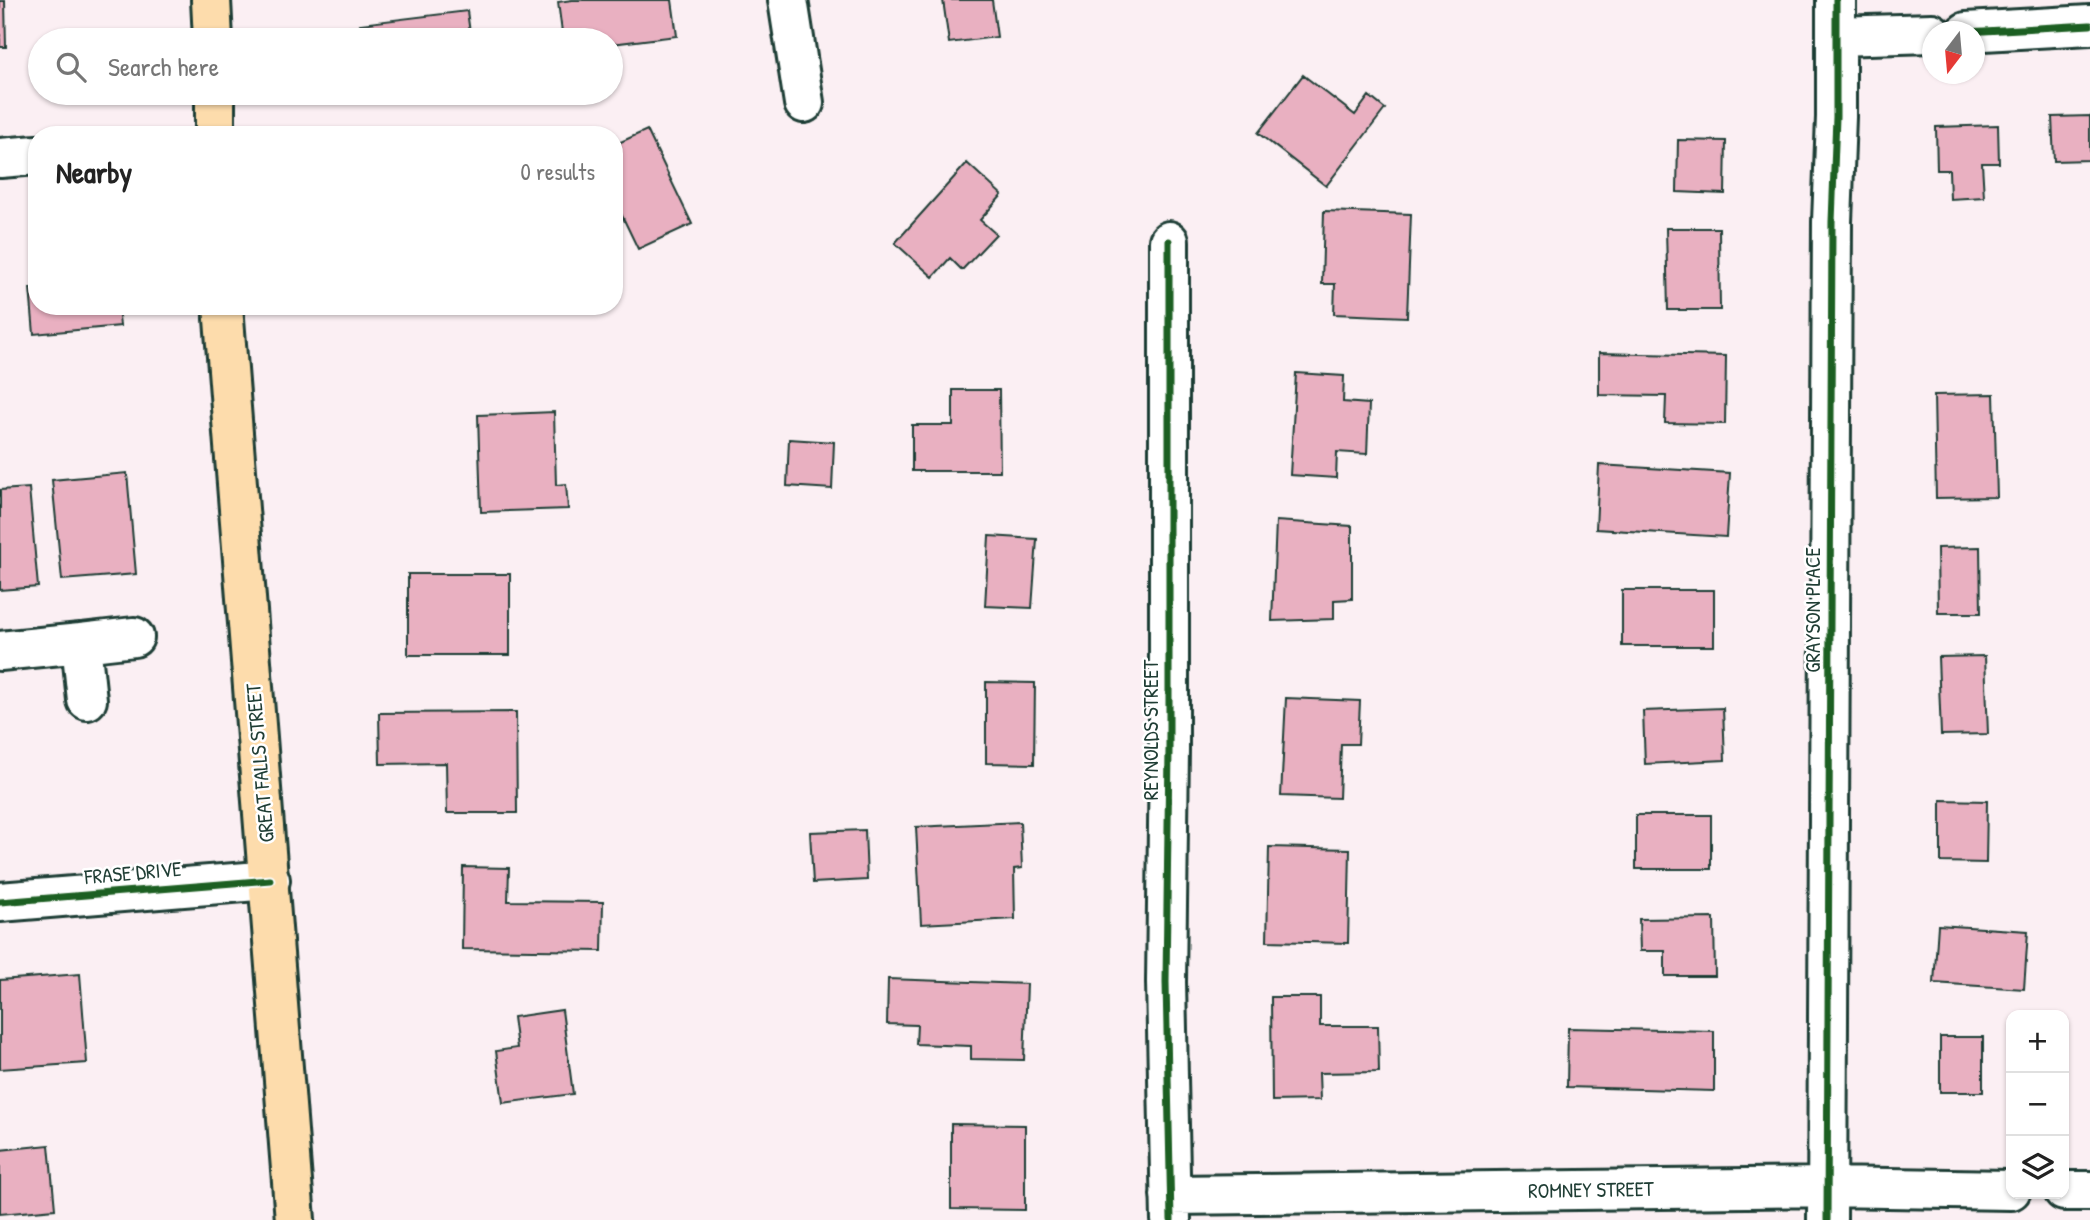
<!DOCTYPE html>
<html lang="en">
<head>
<meta charset="utf-8">
<style>
  body { margin:0; font-family:"Patrick Hand",sans-serif; background:#f6f6f6; color:#222 }
  .controls { position:absolute; right:21px; bottom:21px; display:grid; overflow:hidden; border-radius:14px; box-shadow:0 2px 5px #0004 }
  .controls button { width:63px; height:63px; display:grid; place-items:center; padding:0; border:0; border-bottom:2px solid #e0e0e0; background:#fff; color:#222; font:35px sans-serif }
  .compass { position:absolute; left:1922px; top:21px; width:63px; height:63px; border-radius:50%; background:#fff; box-shadow:0 2px 5px #0004; rotate:196deg }
  .list { margin:0; padding:0; list-style:none }
  h2 { display:flex; justify-content:space-between; align-items:center; height:91px; margin:0; padding:0 28px; font-size:30px }
  h2 small { font-size:23px; font-weight:400; color:#767676 }
  .icon { flex:none; width:38px; height:38px; fill:none; stroke:currentColor; stroke-width:2; stroke-linecap:round; stroke-linejoin:round }
  .map { position:relative; flex:none; width:2090px; height:1220px; overflow:hidden }
  .search { position:absolute; background:#fff; box-shadow:0 2px 5px #0004; left:28px; top:28px; width:595px; height:77px; display:flex; align-items:center; gap:18px; box-sizing:border-box; padding:0 24px; border-radius:38px; color:#767676; font-size:26px }
  .panel { position:absolute; background:#fff; box-shadow:0 2px 5px #0004; left:28px; top:126px; width:595px; height:189px; border-radius:28px }
  .map>svg:first-child { display:block }
  .building { fill:#e9b0c1; stroke:#1f3d34; stroke-width:2 }
  .lines { fill:none; stroke-linecap:round; stroke-linejoin:round }
  .minor-casing { stroke:#1f3d34; stroke-width:44 }
  .major-casing { stroke:#1f3d34; stroke-width:44 }
  .minor { stroke:#fff; stroke-width:38 }
  .major { stroke:#fddcac; stroke-width:38 }
  .cycleway-casing { stroke:#fff; stroke-width:11 }
  .cycleway { stroke:#1b5e20; stroke-width:7 }
  .labels { text-anchor:middle; stroke-width:5; stroke-linejoin:round; paint-order:stroke }
  .street-label { font-size:21px; fill:#1f3d34; stroke:#fff }
</style>
</head>
<body>
<div class="map">
<svg width="2090" height="1220" viewBox="0 0 2090 1220">
  <rect width="100%" height="100%" fill="#fbeff3"/>
  <filter id="ink" filterUnits="userSpaceOnUse"><feTurbulence type="fractalNoise" baseFrequency=".0143" numOctaves="2"/><feDisplacementMap in="SourceGraphic" scale="14" xChannelSelector="R" yChannelSelector="G"/><feConvolveMatrix kernelMatrix="1 2 1 2 8 2 1 2 1" color-interpolation-filters="sRGB"/></filter>
  <g filter="url(#ink)">
    <path class="building" d="M 572,0 L 672,0 L 677,36 L 611,44 L 611,40 L 563,40 L 558,2 Z
      M 943,0 L 992,0 L 997,37 L 949,43 Z
      M 0,1 L 5,1 L 6,47 L 0,47 Z
      M 467,11 L 471,40 L 362,40 L 360,24 Z
      M 1303,75 L 1355,115 L 1369,96 L 1385,109 L 1326,186 L 1258,133 Z
      M 2090,116 L 2090,160 L 2054,161 L 2052,117 Z
      M 1998,125 L 1999,163 L 1982,163 L 1984,197 L 1950,199 L 1949,170 L 1937,170 L 1936,127 Z
      M 647,130 L 692,224 L 638,249 L 614,199 L 614,145 Z
      M 1678,140 L 1726,141 L 1725,194 L 1677,192 Z
      M 967,163 L 1002,195 L 980,220 L 996,234 L 962,270 L 950,258 L 933,277 L 895,243 Z
      M 1324,211 L 1411,214 L 1407,317 L 1334,314 L 1335,284 L 1322,284 Z
      M 1666,228 L 1719,228 L 1720,310 L 1668,310 Z
      M 30,288 L 37,288 L 37,306 L 118,306 L 120,326 L 34,334 Z
      M 1599,353 L 1726,356 L 1725,424 L 1665,423 L 1666,396 L 1599,395 Z
      M 1296,373 L 1344,376 L 1343,402 L 1369,404 L 1367,454 L 1337,452 L 1336,478 L 1290,475 Z
      M 953,390 L 999,390 L 1000,471 L 912,471 L 912,425 L 953,425 Z
      M 1994,394 L 1997,497 L 1936,498 L 1934,395 Z
      M 554,412 L 556,485 L 566,484 L 568,509 L 481,512 L 478,415 Z
      M 789,439 L 834,442 L 832,489 L 787,486 Z
      M 1599,465 L 1730,473 L 1726,537 L 1596,529 Z
      M 127,473 L 136,574 L 62,580 L 52,480 Z
      M 29,488 L 38,587 L 0,590 L 0,490 Z
      M 1276,521 L 1352,526 L 1352,599 L 1334,600 L 1334,619 L 1272,621 Z
      M 989,536 L 1037,539 L 1032,608 L 985,606 Z
      M 1980,547 L 1981,613 L 1938,613 L 1937,548 Z
      M 408,574 L 510,574 L 510,655 L 408,655 Z
      M 1622,590 L 1714,590 L 1714,646 L 1622,646 Z
      M 1985,656 L 1988,734 L 1941,735 L 1938,657 Z
      M 986,682 L 1035,683 L 1034,764 L 986,763 Z
      M 1286,698 L 1360,701 L 1358,744 L 1341,744 L 1339,798 L 1281,796 Z
      M 1723,708 L 1725,760 L 1645,764 L 1643,711 Z
      M 516,712 L 517,813 L 447,813 L 446,763 L 380,764 L 379,713 Z
      M 1941,800 L 1987,801 L 1986,863 L 1941,862 Z
      M 1636,815 L 1711,815 L 1711,869 L 1636,869 Z
      M 1020,822 L 1022,868 L 1014,869 L 1015,919 L 921,924 L 916,827 Z
      M 865,830 L 867,880 L 813,883 L 810,832 Z
      M 1269,847 L 1350,849 L 1348,943 L 1267,941 Z
      M 463,867 L 509,868 L 508,901 L 603,902 L 602,951 L 462,949 Z
      M 1714,918 L 1715,976 L 1665,976 L 1665,951 L 1640,951 L 1639,919 Z
      M 1938,925 L 2028,931 L 2024,989 L 1934,983 Z
      M 80,974 L 87,1063 L 0,1069 L 0,980 Z
      M 888,979 L 1027,984 L 1024,1060 L 971,1059 L 971,1046 L 916,1044 L 917,1025 L 887,1024 Z
      M 1271,997 L 1320,997 L 1320,1026 L 1378,1026 L 1379,1072 L 1319,1073 L 1320,1100 L 1272,1101 Z
      M 562,1010 L 573,1094 L 503,1103 L 496,1051 L 517,1048 L 513,1017 Z
      M 1568,1028 L 1714,1031 L 1714,1091 L 1567,1087 Z
      M 1940,1037 L 1983,1037 L 1983,1092 L 1940,1092 Z
      M 951,1124 L 1025,1125 L 1025,1210 L 951,1209 Z
      M 49,1145 L 55,1209 L 0,1214 L 0,1150 Z"/>
    <g class="lines">
      <defs>
        <path id="minor" d="M 788,0 L 804,103
          M 1966,32 L 2090,25
          M 1836,36 L 1932,33
          M 0,158 L 37,155
          M 1169,241 L 1169,750 L 1166,982 L 1171,1220
          M 0,651 L 81,643
          M 87,700 L 81,643 L 134,637
          M 0,902 L 270,880
          M 2064,1191 L 2090,1191
          M 1170,1195 L 1827,1187 L 2011,1190
          M 1827,1220 L 1832,222 L 1836,117 L 1836,0"/>
        <path id="major" d="M 211,0 L 213,40
          M 215,93 L 215,135
          M 223,306 L 295,1220"/>
      </defs>
      <use href="#minor" class="minor-casing"/>
      <use href="#major" class="major-casing"/>
      <use href="#minor" class="minor"/>
      <use href="#major" class="major"/>
      <defs>
        <path id="cycleway" d="M 1966,32 L 2090,25
          M 1169,241 L 1169,750 L 1166,982 L 1171,1220
          M 0,902 L 270,880
          M 1827,1220 L 1832,222 L 1836,117 L 1836,0"/>
      </defs>
      <use href="#cycleway" class="cycleway-casing"/>
      <use href="#cycleway" class="cycleway"/>
    </g>
  </g>
  <g class="labels">
    <g class="street-label">
      <text transform="translate(1813 610) rotate(-90)" y="7">GRAYSON PLACE</text>
      <text transform="translate(1151 730) rotate(-90)" y="7">REYNOLDS STREET</text>
      <text transform="translate(260 763) rotate(-95)" y="7">GREAT FALLS STREET</text>
      <text transform="translate(133 873) rotate(-5)" y="7">FRASE DRIVE</text>
      <text transform="translate(1591 1190) rotate(-1)" y="7">ROMNEY STREET</text>
    </g>
  </g>
</svg>
<div class="controls">
<button>+</button>
<button>−</button>
<button><svg class="icon" aria-label="layers" viewBox="0 0 24 24"><path d="M12 4l9 5-9 5-9-5zM3 14l9 5 9-5"/></svg></button>
</div>
<svg class="compass" viewBox="-18 -18 36 36"><path d="M0-13l5 13h-10z" fill="#e53935"/><path d="M0 13l5-13h-10z" fill="#767676"/></svg>
<div class="search"><svg class="icon" aria-label="search" viewBox="0 0 24 24"><circle cx="10" cy="10" r="6"/><path d="M15 15l6 6"/></svg>Search here</div>
<section class="panel">
<h2>Nearby<small>0 results</small></h2>
<ul class="list">
</ul>
</section>
</div>
</body>
</html>
